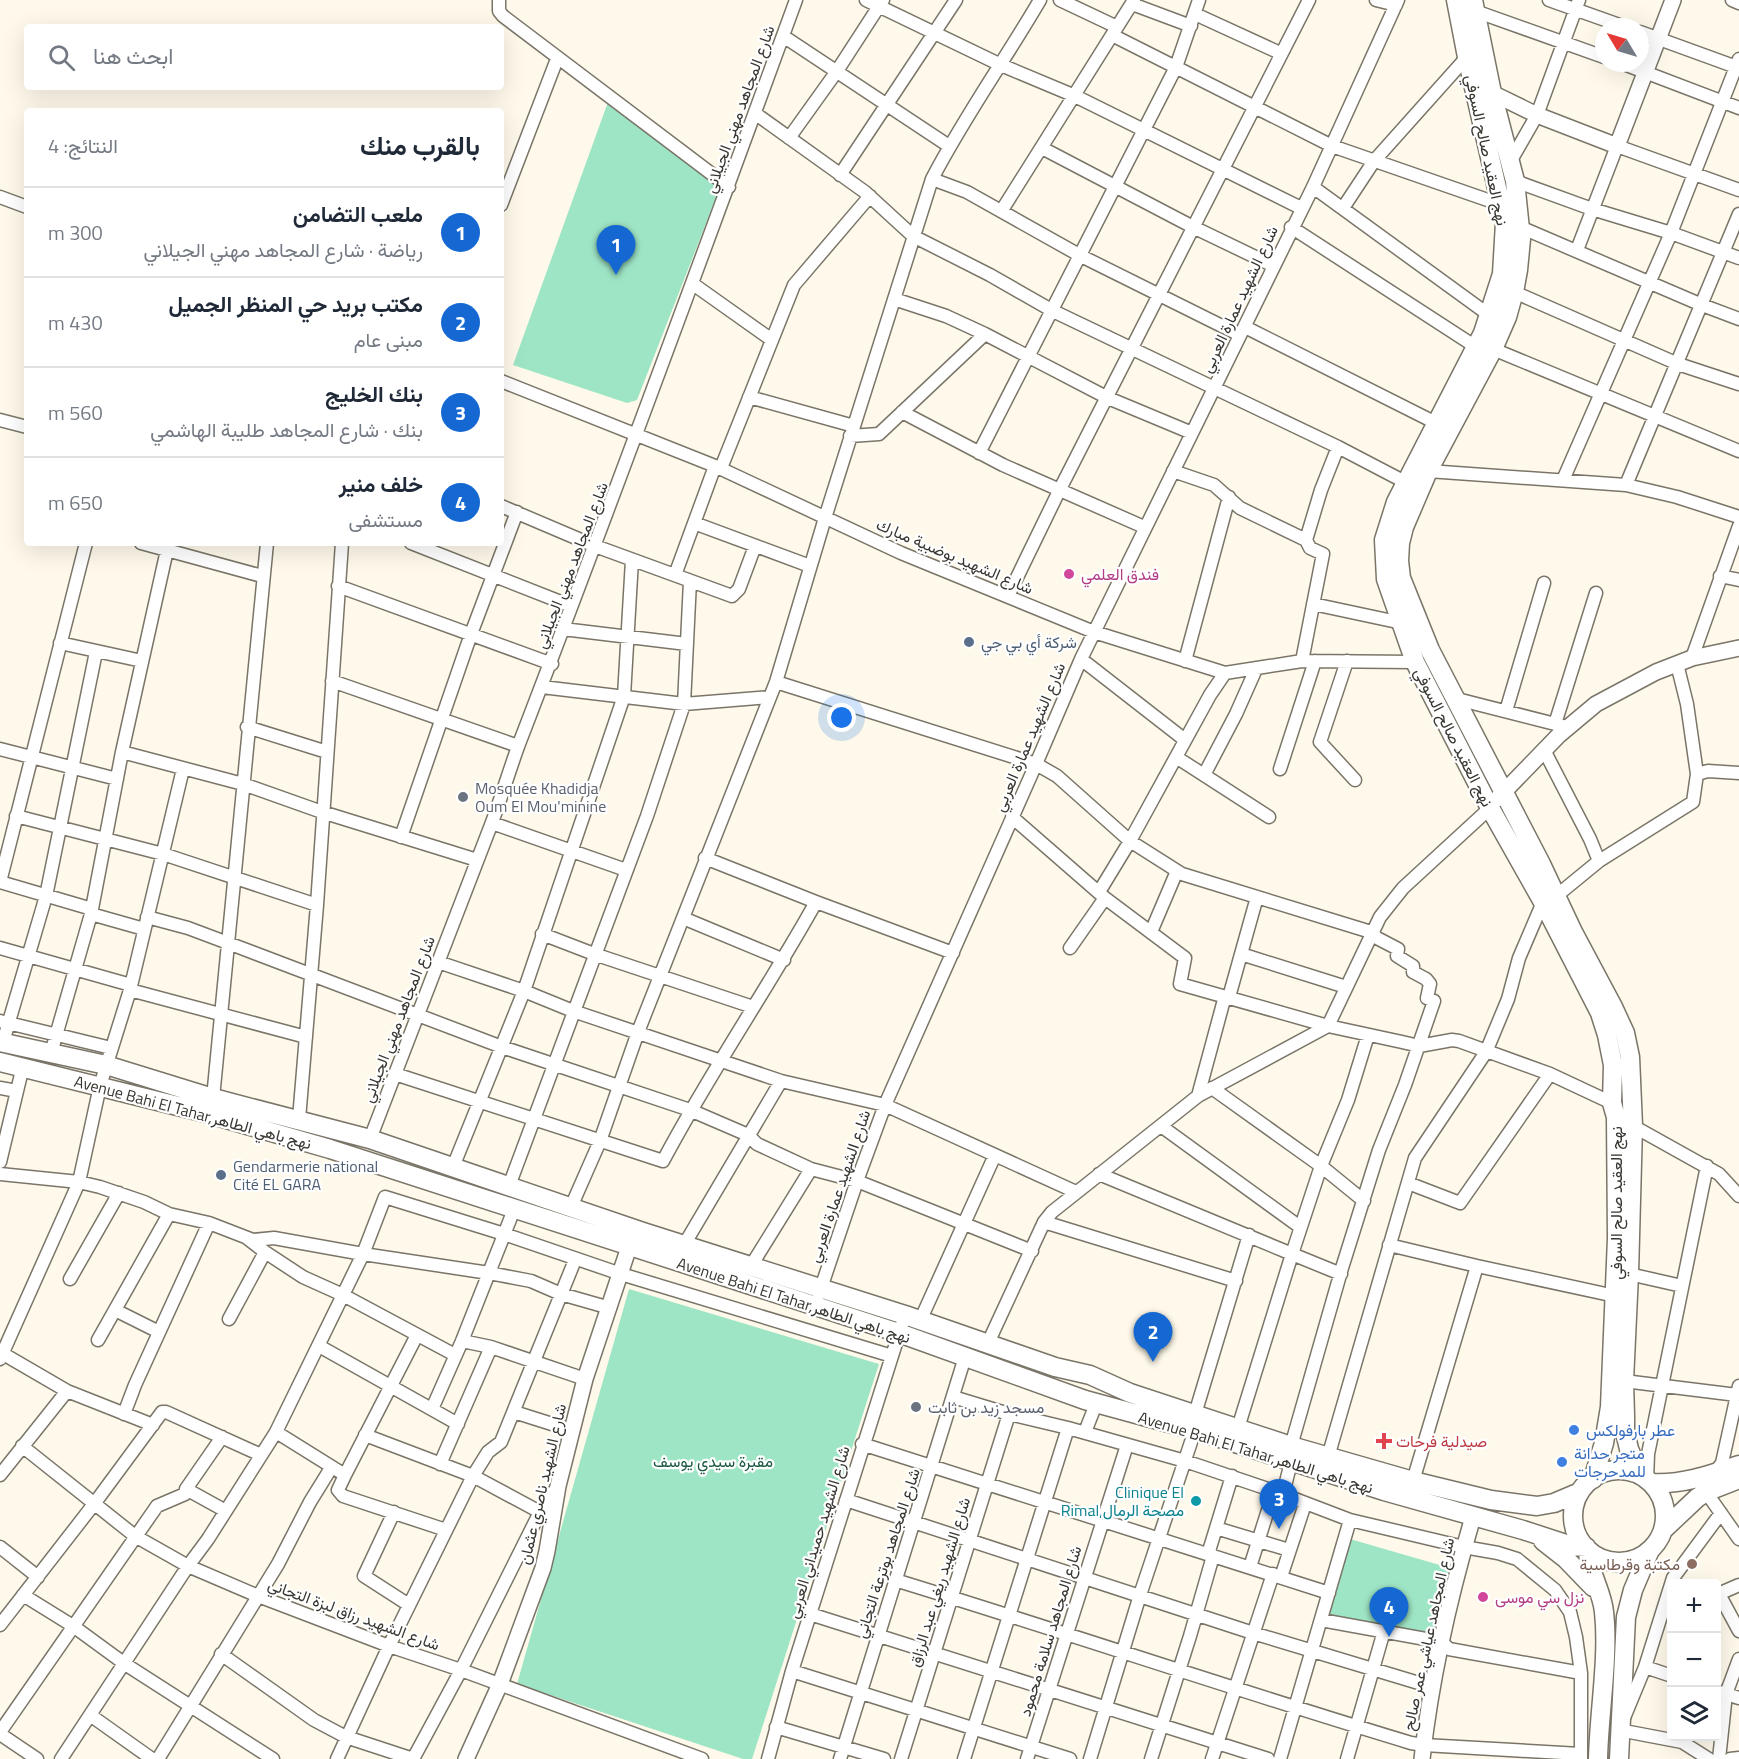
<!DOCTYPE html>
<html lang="ar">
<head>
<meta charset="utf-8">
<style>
  body { margin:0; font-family:"Titillium Web",Vazirmatn,sans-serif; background:#f6f6f7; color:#1f2937; direction:rtl }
  .controls { position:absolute; right:18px; bottom:18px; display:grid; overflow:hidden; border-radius:6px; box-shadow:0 6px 24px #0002 }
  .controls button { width:54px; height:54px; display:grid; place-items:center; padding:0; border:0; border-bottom:2px solid #e0e1e3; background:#fff; color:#1f2937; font:30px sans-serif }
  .compass { position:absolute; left:1595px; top:18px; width:54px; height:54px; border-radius:50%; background:#fff; box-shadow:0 6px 24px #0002; rotate:308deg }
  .you { position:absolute; left:842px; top:718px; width:21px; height:21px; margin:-15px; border:4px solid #fff; border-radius:50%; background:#1a73e8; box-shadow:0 0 0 9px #1a73e833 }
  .badge { display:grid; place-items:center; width:39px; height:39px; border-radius:50%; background:#1568d2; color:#fff; font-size:20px; font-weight:700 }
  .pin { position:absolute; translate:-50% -50px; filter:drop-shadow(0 2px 3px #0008) }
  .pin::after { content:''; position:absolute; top:32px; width:21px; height:18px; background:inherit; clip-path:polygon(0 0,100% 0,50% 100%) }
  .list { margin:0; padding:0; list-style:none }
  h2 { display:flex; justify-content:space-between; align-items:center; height:78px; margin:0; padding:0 24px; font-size:26px }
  h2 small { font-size:20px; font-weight:400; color:#747a83 }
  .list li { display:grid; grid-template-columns:39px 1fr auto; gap:18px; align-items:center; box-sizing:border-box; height:90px; padding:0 24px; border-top:2px solid #e0e1e3 }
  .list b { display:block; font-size:22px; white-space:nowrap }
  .list p { margin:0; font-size:20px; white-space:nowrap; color:#747a83 }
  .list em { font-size:20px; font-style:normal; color:#747a83 }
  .icon { flex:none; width:33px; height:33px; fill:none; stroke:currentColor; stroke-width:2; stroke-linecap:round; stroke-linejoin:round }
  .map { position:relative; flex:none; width:1739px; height:1759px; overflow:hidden; direction:ltr }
  .search { position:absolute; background:#fff; box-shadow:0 6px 24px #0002; left:24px; top:24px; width:480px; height:66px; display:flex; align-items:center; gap:15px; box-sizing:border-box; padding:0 21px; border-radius:6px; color:#747a83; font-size:22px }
  .panel { position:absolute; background:#fff; box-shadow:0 6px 24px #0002; left:24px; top:108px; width:480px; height:438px; border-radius:6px; direction:rtl }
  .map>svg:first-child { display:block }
  .green { fill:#9ee5c5 }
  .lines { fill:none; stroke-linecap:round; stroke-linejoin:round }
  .minor-casing { stroke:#7a7568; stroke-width:15 }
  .tertiary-casing { stroke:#7a7568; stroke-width:18 }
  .primary-casing { stroke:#7a7568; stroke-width:21 }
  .minor { stroke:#fff; stroke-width:12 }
  .tertiary { stroke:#fff; stroke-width:15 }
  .primary { stroke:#fff; stroke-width:18 }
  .hotel-dot { fill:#d1479c; stroke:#fff; stroke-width:2 }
  .service-dot { fill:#5c6f8a; stroke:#fff; stroke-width:2 }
  .worship-dot { fill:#6b7280; stroke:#fff; stroke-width:2 }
  .shop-dot { fill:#3f7fe0; stroke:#fff; stroke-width:2 }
  .health-dot { fill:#e0444e; stroke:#fff; stroke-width:2 }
  .culture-dot { fill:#0f9aa8; stroke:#fff; stroke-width:2 }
  .education-dot { fill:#8d6e63; stroke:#fff; stroke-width:2 }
  .labels { text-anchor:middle; stroke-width:4.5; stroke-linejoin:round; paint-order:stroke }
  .street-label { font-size:16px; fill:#383630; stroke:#fff }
  .hotel-label { font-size:16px; fill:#b23c85; stroke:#fff; text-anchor:start }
  .service-label { font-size:16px; fill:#4e5e75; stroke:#fff; text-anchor:start }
  .worship-label { font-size:16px; fill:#5b616d; stroke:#fff; text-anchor:start }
  .shop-label { font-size:16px; fill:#366cbe; stroke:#fff; text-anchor:start }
  .health-label { font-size:16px; fill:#be3a42; stroke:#fff; text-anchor:start }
  .park-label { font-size:16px; fill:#185740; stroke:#fff }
  .culture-label { font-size:16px; fill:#0d838f; stroke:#fff; text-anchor:end }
  .education-label { font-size:16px; fill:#785e54; stroke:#fff; text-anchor:end }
</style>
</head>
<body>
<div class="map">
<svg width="1739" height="1759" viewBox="0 0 1739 1759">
  <rect width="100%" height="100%" fill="#fef9ea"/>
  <path class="green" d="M 608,102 L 721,185 L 637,400 L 627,403 L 513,365 Z
    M 629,1289 L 879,1364 L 752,1759 L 743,1759 L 517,1684 Z
    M 1350,1539 L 1450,1568 L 1433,1636 L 1327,1618 Z"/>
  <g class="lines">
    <defs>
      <path id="minor" d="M 499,0 L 499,11 L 503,16 L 729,187
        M 866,0 L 1001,65 L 1075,96 L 1301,208
        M 1040,0 C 1005,60 964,117 932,179 L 967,192 L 1081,256 L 1240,335
        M 1060,0 L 1117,27
        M 1376,0 L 1396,5
        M 1549,0 L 1625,27
        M 1732,0 L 1739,3
        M 1132,4 L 1191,26
        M 1475,11 L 1604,57
        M 1195,14 L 1280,53
        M 1640,32 L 1739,68
        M 1112,35 L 1332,146 L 1502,205
        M 783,36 L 949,146
        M 1621,63 L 1739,108
        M 756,114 L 865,192 L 913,236 L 990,275 L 1053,311 L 1338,447 L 1405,482
        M 789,138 L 837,71 L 883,0
        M 1042,148 L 1193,227 L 1274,266
        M 1510,162 L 1537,115 L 1579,0
        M 840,175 L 956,0
        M 1515,181 L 1592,209 L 1671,233 L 1739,258
        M 1313,187 L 1489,315
        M 0,197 L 27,207
        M 501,205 L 557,59
        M 1343,208 L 1374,161 L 1467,57
        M 1002,210 L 1134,0
        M 1291,227 L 1476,347
        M 1520,227 L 1702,305 L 1739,319
        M 1577,250 L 1617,146 L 1739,190
        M 693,284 L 772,340
        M 1514,292 L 1678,364 L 1739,384
        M 894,299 L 946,316 L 985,334 L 1108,398 L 1192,433
        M 1245,327 L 1436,423
        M 1493,349 L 1739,451
        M 501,381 L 715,466 L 901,553 L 1094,632 L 1225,673 L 1302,661 L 1415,662
        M 749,397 L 854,426
        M 902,412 L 1003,465 L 1144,527
        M 0,420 L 27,427
        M 850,436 L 879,434 L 985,334
        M 979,453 L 1176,67 L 1199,0
        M 721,468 L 794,285 L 870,196
        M 1173,471 L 1214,485 L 1240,508 L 1306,540
        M 1428,471 L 1626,485 L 1677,497 L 1739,517
        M 1563,480 L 1671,233 L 1739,59
        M 1626,485 L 1739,214
        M 501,506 L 595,546 L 732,596 L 739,589 L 755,546
        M 694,523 L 810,566
        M 141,543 L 262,576
        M 411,543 L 571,606
        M 675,575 L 715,466
        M 1720,576 L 1739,580
        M 338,586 L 552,664
        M 1008,596 L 1059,491 L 1309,0
        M 1313,604 L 1402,623
        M 563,629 L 687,644
        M 60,643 L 142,661
        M 1692,658 L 1739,526
        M 1081,659 L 1185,740
        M 1185,661 L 1229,497
        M 1302,661 L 1323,554 L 1310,548 L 1306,540 L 1321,490 L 1338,447
        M 1347,661 L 1320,742 L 1355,780
        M 1677,664 L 1687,704 L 1697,774
        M 332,681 L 518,746
        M 776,682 L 1036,764 L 1057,776 L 1130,841 L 1182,874 L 1371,932 L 1377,938 L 1398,949 L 1397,956 L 1413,966 L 1413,972 L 1426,979 L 1430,984 L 1427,998 L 1434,1001 L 1405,1085 L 1379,1150 L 1342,1268 L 1291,1446
        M 542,687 L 684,704 L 770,697
        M 1453,698 L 1563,726
        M 1506,711 L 1544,583
        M 1555,724 L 1596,593
        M 247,727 L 327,752
        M 0,749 L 117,779
        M 1544,750 L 1590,839 L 1599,861 L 1555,897
        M 122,752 L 243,784 L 322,812 L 477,860
        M 1176,757 L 1269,817
        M 1280,769 L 1315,661
        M 1204,775 L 1236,714 L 1256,669
        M 16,816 L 163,854 L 317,905
        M 1012,817 L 1105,898 L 1185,958 L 1180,984 L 1328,1026 L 1402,1042 L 1419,1046 L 1452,1040 L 1459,1041 L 1550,1074 L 1612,1103
        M 492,823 L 626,870
        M 401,837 L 471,634 L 517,512
        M 705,858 L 816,902 L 953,953
        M 1599,861 L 1693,802 L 1697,774 L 1708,771 L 1739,773
        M 0,882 L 86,543
        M 0,882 L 92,909
        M 1099,892 L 1130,841 L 1210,695 L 1225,673
        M 91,914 L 144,929
        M 147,917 L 188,928 L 228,943 L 502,1047 L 690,1110 L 748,1135 L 757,1144 L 811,1169 L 857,1181 L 1032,1251
        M 683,918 L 784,960
        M 1151,932 L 1177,871
        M 542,934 L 594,954 L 753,1007
        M 0,948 L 131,985
        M 1070,948 L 1105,898
        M 1241,954 L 1346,987
        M 438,962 L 524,991 L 573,1011 L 781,1081 L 885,1105 L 1076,1192
        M 130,990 L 306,1037
        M 1229,997 L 1257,897
        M 0,1021 L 111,1048
        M 3,1042 L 46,896 L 96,652
        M 51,1053 L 91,914 L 122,752 L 167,550
        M 395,1074 L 663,1161 C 710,1072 767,990 816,902
        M 0,1088 L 17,1091
        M 1212,1088 L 1321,1166 L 1292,1254 L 1341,1274
        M 1198,1096 L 1225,996
        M 213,1098 L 267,543
        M 299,1119 L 317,905 L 342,543
        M 1161,1126 L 1300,1227
        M 1633,1126 L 1719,1174 L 1739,1196
        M 370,1139 C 410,1034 451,930 491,825 C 501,799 509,771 519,744 C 614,497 705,249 796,0
        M 0,1162 L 23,1066
        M 453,1167 L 524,991 L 624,696 L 632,560
        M 0,1174 L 79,1182 L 100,1187 L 144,1202 L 169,1214 L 209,1223 L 253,1240 L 274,1238 L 363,1254 L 489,1273 L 531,1281 L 561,1294 L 610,1308
        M 1099,1174 L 1292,1254 L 1238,1428
        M 1408,1183 L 1460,1203 L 1550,1074
        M 509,1186 L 647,816 L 684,704 L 690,581
        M 1364,1201 L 1321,1166 L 1348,1100 L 1368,1035
        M 571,1207 L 600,1141 L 638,1032 L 776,682 L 825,518 L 932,179
        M 1044,1222 L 1236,1281
        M 247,1238 L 265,1252 L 303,1277 L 343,1295 L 455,1355
        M 684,1245 L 781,1081
        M 1389,1245 L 1477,1266
        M 751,1266 L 811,1169
        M 1629,1274 L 1682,1286
        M 70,1279 L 119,1193
        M 819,1294 L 857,1181 L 885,1105 L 1036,764 L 1081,659 L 1313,187 L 1398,0
        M 115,1310 L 159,1332
        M 229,1319 L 265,1252
        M 920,1321 L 995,1155
        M 98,1340 L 169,1214
        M 462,1341 L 491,1347 L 585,1379
        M 988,1343 L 1044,1222 L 1052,1212 L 1198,1096 L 1328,1026 L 1380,917 L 1403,888 L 1490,808
        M 319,1346 L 458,1424
        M 0,1352 L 67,1391 L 153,1425
        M 0,1359 L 79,1182 L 100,1086 L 130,990 L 183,769
        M 1624,1381 L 1737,1395
        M 953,1397 L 1009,1414 L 1068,1428 L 1185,1461 L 1274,1491 L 1350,1520 L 1464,1547 L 1498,1553 L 1517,1559 L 1555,1590 L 1570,1612 L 1576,1637 L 1581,1673 L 1581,1759
        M 432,1409 L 462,1341 L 515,1207
        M 514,1412 L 571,1430
        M 124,1414 L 135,1385 L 209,1223
        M 1195,1414 L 1249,1235
        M 276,1432 L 345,1475 L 417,1335
        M 1085,1432 L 1096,1404
        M 365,1435 L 473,1476 L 540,1512
        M 862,1444 L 1329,1593
        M 22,1446 L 135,1536 L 188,1566 L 258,1596 L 389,1646 L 461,1670 L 702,1759
        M 1328,1457 L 1415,1158 L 1486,1052 L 1508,999 L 1519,958 L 1543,902
        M 440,1464 L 491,1347
        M 1714,1474 L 1722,1463 L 1739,1386
        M 0,1475 L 67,1391
        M 345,1475 L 338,1490 L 343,1496 L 446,1530
        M 1647,1480 L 1648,1454 L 1707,1166
        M 1413,1481 L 1477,1266 L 1615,1296
        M 186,1489 L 224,1510
        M 1706,1492 L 1739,1539
        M 1283,1494 L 1291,1462
        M 846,1500 L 1253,1633 L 1432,1687
        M 394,1512 L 364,1576 L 409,1605
        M 1216,1528 L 1289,1550
        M 0,1547 L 38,1577
        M 1250,1567 L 1274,1491
        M 1281,1577 L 1305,1504
        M 895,1580 C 1068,1633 1238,1691 1411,1743 L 1424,1745 L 1580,1754
        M 1719,1594 L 1739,1631
        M 23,1595 L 73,1626 L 125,1664 L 273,1759
        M 1716,1595 L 1739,1585
        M 810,1614 L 1268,1759
        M 1321,1620 L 1442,1642 L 1449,1649 L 1581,1673
        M 0,1625 L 94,1504 L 162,1412 L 166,1412 L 261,1455
        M 221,1654 L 314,1720 L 346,1737 L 413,1759
        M 1645,1667 L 1672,1676
        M 792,1671 L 1070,1759
        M 1716,1691 L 1739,1698
        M 90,1715 L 152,1759
        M 776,1727 L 884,1759
        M 0,1732 L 157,1506 L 185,1494 L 186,1489 L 222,1437
        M 0,1734 L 37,1759
        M 61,1759 L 188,1566 L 208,1539 L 276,1432 L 363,1254 L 385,1197 L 504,1234 L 621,1274 L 892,1356
        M 158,1759 L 278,1564 L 310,1502 L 331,1468
        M 337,1759 L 389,1646 L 473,1476 L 488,1452 L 501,1442 L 575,1260
        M 413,1759 L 461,1670 L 540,1512 L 557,1487
        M 768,1759 L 792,1671 L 905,1315
        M 840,1759 L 965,1357
        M 901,1759 L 1009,1414
        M 964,1759 L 1068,1428
        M 1027,1759 L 1127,1445
        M 1090,1759 L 1140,1595 L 1195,1430
        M 1151,1759 L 1190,1636 L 1213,1556 L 1209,1551 L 1232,1476
        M 1212,1759 L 1273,1574
        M 1280,1759 L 1350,1520
        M 1347,1759 L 1384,1631
        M 1709,1759 L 1682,1742 L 1619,1730 L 1645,1667 L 1673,1578 L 1721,1513
        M 1719,1759 L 1726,1694 L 1739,1659
        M 1730,1759 L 1739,1758"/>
      <path id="tertiary" d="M 1492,93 L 1537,115 L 1617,146 L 1673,0
        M 1497,799 L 1559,735 L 1596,704 L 1656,672 L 1692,658 L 1739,648
        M 466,1759 L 500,1684 L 543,1568 L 547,1551 L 558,1486 L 585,1379 L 633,1235
        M 1422,1759 C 1431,1677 1450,1595 1473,1517"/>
      <path id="primary" d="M 1456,0 L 1467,57 L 1505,223 L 1502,274 L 1483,333 L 1396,502 L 1384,540 L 1386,579 L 1415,662 L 1490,808 L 1543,902 L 1600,1013 L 1607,1035 L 1613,1065 L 1612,1103 L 1616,1117 L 1617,1238 L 1610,1407 L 1604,1443 L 1593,1479
        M 1473,0 L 1492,93 L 1515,181 L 1521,239 L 1518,270 L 1514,292 L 1507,317 L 1493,349 L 1428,471 L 1404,527 L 1400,543 L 1399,561 L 1401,578 L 1430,650 L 1541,864 L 1573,932 L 1613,1007 L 1625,1033 L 1630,1057 L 1633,1126 L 1629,1274 L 1624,1381 L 1625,1416 L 1625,1432 L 1629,1449 L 1640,1475
        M 0,1042 L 106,1065 L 213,1098 L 370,1139 L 643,1232 L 905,1315 L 1055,1367 L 1090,1375 L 1130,1393 L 1291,1446 L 1413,1481 L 1491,1500 L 1537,1506 L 1554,1503 L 1580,1492
        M 0,1062 L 202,1112 L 330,1149 L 899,1333 L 1085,1400 L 1195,1430 L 1384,1491 L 1523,1530 L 1572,1546 L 1586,1547
        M1573 1516a46 46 0 1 1 92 0a46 46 0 1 1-92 0Z
        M 1651,1483 C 1682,1485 1710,1475 1739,1465
        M 1663,1530 L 1697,1498 L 1706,1492 L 1739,1479
        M 1543,1541 L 1566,1559 L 1593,1587
        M 1588,1550 C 1588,1572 1602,1590 1604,1612 C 1609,1657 1599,1712 1598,1759
        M 1619,1759 L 1626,1617 L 1633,1590 L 1650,1550"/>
    </defs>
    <use href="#minor" class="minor-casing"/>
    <use href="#tertiary" class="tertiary-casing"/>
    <use href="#primary" class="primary-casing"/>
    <use href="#minor" class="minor"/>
    <use href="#tertiary" class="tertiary"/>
    <use href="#primary" class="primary"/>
  </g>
  <g class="hotel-dot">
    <circle cx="1069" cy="574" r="6"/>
    <circle cx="1483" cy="1597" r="6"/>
  </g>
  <g class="service-dot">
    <circle cx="969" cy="642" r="6"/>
    <circle cx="221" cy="1175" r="6"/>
  </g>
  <g class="worship-dot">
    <circle cx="463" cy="797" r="6"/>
    <circle cx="916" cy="1407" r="6"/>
  </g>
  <g class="shop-dot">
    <circle cx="1574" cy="1430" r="6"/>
    <circle cx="1562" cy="1462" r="6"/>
  </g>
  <path class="health-dot" d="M1381 1432h6v6h6v6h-6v6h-6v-6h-6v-6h6z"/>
  <circle class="culture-dot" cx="1196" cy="1501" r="6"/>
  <circle class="education-dot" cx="1692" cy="1564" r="6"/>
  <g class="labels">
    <g class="street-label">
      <text transform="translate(739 109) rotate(-70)" y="6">شارع المجاهد مهني الجيلاني</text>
      <text transform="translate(1487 150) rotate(78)" y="6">نهج العقيد صالح السوفي</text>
      <text transform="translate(1239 299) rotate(-65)" y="6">شارع الشهيد عمارة العربي</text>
      <text transform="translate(955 556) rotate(23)" y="6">شارع الشهيد بوضبية مبارك</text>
      <text transform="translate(571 565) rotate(-69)" y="6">شارع المجاهد مهني الجيلاني</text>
      <text transform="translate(1029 737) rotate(-67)" y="6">شارع الشهيد عمارة العربي</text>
      <text transform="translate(1454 737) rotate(63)" y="6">نهج العقيد صالح السوفي</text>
      <text transform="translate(398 1019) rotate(-69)" y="6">شارع المجاهد مهني الجيلاني</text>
      <text transform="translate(193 1112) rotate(15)" y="6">Avenue Bahi El Tahar,نهج باهي الطاهر</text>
      <text transform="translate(839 1186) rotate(-71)" y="6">شارع الشهيد عمارة العربي</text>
      <text transform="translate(1616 1203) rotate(-90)" y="6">نهج العقيد صالح السوفي</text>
      <text transform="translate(794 1300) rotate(18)" y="6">Avenue Bahi El Tahar,نهج باهي الطاهر</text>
      <text transform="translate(1256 1452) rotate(17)" y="6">Avenue Bahi El Tahar,نهج باهي الطاهر</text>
      <text transform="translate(542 1484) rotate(-77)" y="6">شارع الشهيد ناصري عثمان</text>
      <text transform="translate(818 1532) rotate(-73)" y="6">شارع الشهيد حميداني العربي</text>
      <text transform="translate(887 1553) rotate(-72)" y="6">شارع المجاهد بوترعة التجاني</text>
      <text transform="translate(939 1582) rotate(-73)" y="6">شارع الشهيد ريغي عبد الرزاق</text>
      <text transform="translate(354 1614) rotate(20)" y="6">شارع الشهيد رزاق لبزة التجاني</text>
      <text transform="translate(1050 1631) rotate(-73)" y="6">شارع المجاهد سلامة محمود</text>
      <text transform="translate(1428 1634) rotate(-78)" y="6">شارع المجاهد عياشي عمر صالح</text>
    </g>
    <g class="hotel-label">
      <text x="1081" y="580">فندق العلمي</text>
      <text x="1495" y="1603">نزل سي موسى</text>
    </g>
    <g class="service-label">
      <text x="981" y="648">شركة أي بي جي</text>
      <text x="233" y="1172">Gendarmerie national<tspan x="233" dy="18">Cité EL GARA</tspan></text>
    </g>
    <g class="worship-label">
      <text x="475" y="794">Mosquée Khadidja<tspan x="475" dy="18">Oum El Mou'minine</tspan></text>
      <text x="928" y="1413">مسجد زيد بن ثابت</text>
    </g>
    <g class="shop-label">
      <text x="1586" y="1436">عطر بارفولكس</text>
      <text x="1574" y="1459">متجر حدانة<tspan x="1574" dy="18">للمدحرجات</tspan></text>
    </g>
    <g class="health-label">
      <text x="1396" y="1447">صيدلية فرحات</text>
    </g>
    <g class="park-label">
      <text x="713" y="1467">مقبرة سيدي يوسف</text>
    </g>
    <g class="culture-label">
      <text x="1184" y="1498">Clinique El<tspan x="1184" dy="18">Rimal,مصحة الرمال</tspan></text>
    </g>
    <g class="education-label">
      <text x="1680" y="1570">مكتبة وقرطاسية</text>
    </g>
  </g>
</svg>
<div class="controls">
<button>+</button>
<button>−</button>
<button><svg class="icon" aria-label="layers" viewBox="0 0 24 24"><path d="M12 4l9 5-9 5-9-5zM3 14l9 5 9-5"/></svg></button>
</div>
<svg class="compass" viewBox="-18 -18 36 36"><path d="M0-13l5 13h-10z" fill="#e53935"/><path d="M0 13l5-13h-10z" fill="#747a83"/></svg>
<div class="you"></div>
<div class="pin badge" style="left:616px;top:275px">1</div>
<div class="pin badge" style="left:1153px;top:1362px">2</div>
<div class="pin badge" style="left:1279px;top:1529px">3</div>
<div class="pin badge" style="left:1389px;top:1637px">4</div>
<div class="search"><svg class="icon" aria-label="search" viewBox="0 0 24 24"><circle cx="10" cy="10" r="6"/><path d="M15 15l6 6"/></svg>ابحث هنا</div>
<section class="panel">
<h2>بالقرب منك<small>النتائج: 4</small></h2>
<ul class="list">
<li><span class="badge">1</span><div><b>ملعب التضامن</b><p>رياضة · شارع المجاهد مهني الجيلاني</p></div><em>300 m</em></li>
<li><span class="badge">2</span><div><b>مكتب بريد حي المنظر الجميل</b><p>مبنى عام</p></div><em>430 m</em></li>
<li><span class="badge">3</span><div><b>بنك الخليج</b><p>بنك · شارع المجاهد طليبة الهاشمي</p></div><em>560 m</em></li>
<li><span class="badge">4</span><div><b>خلف منير</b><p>مستشفى</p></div><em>650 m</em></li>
</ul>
</section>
</div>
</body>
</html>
